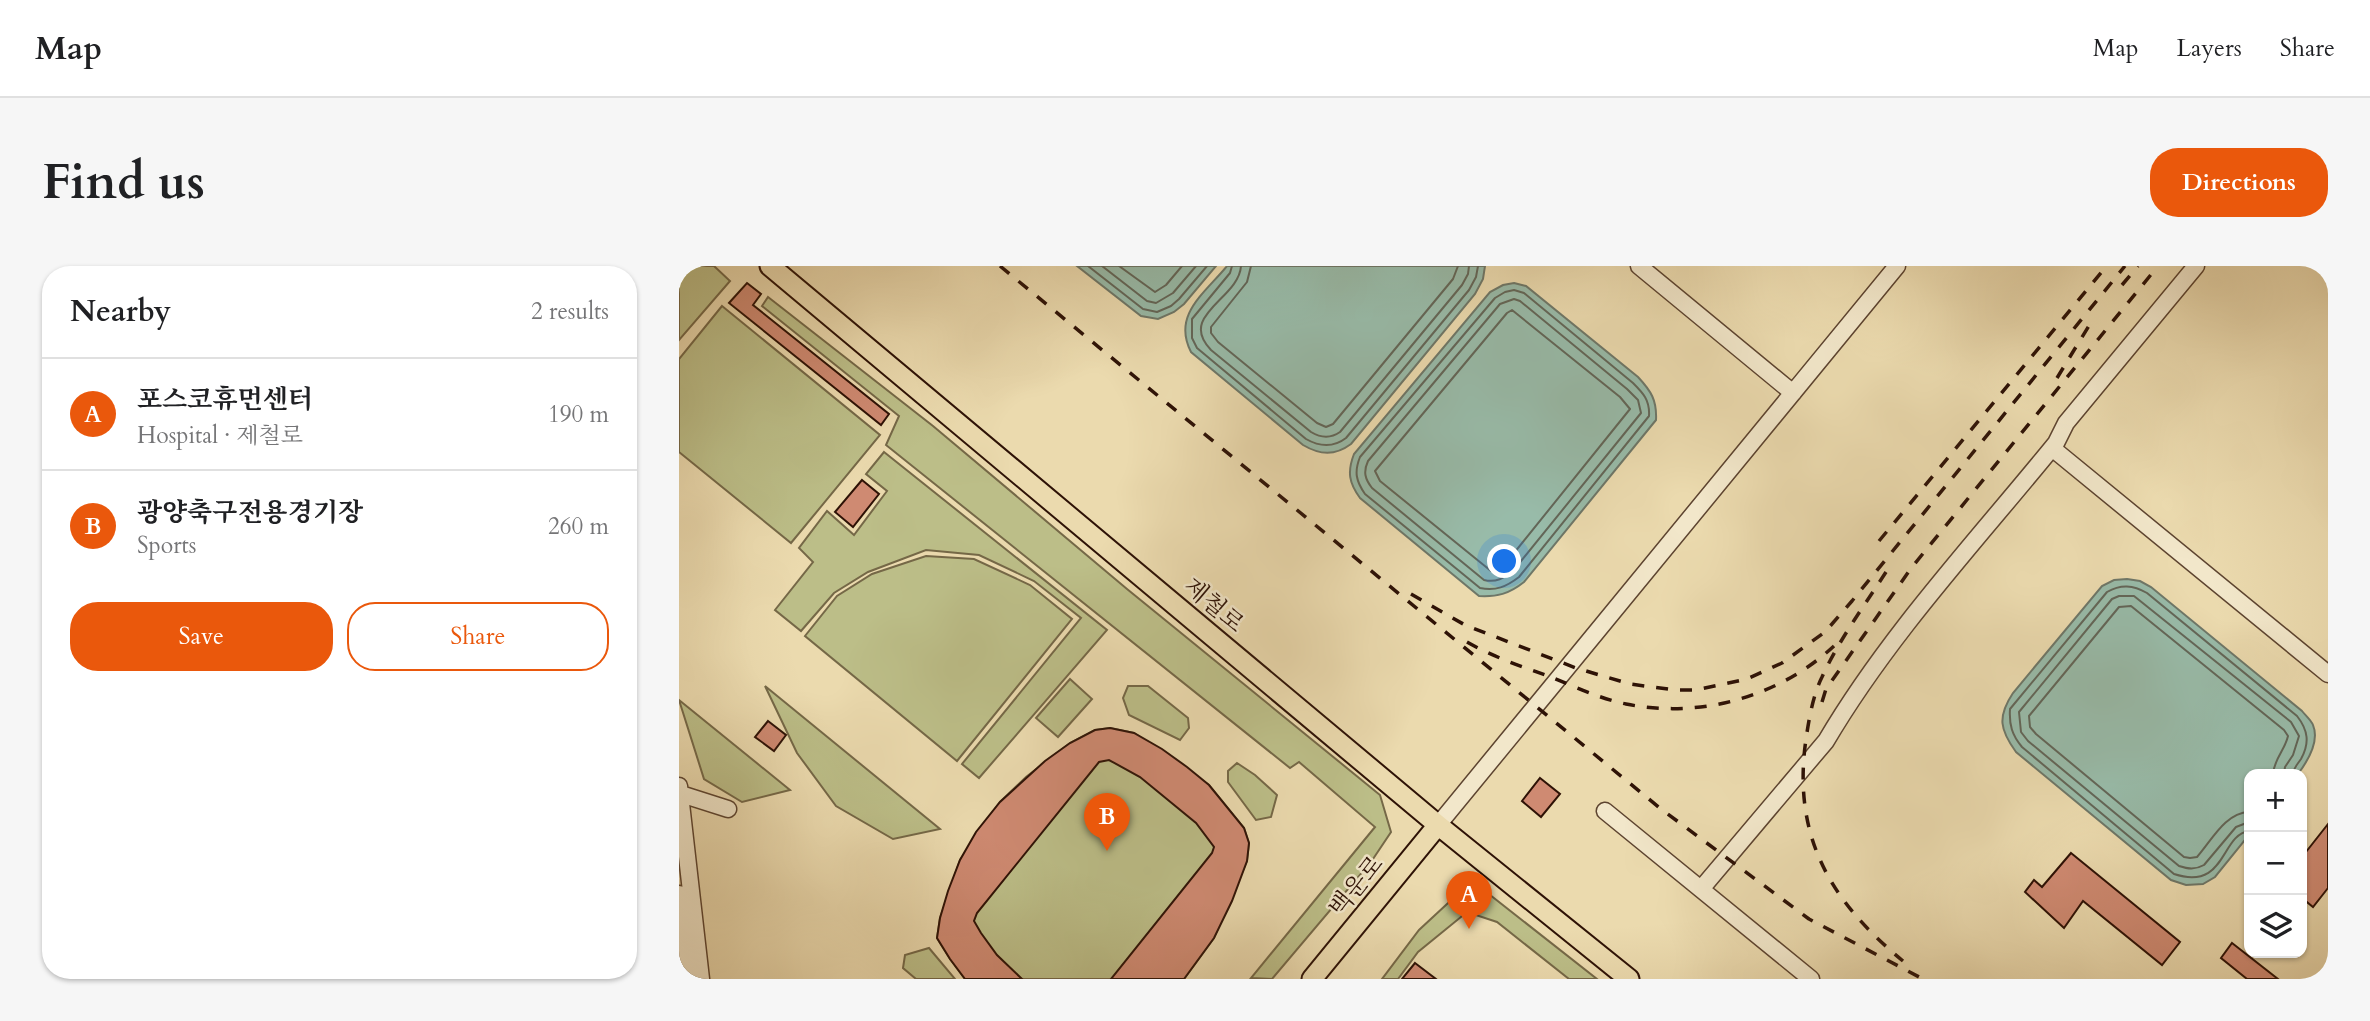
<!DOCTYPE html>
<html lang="en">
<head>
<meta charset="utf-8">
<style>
  body { margin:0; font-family:Cardo,"Noto Serif KR",serif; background:#f6f6f6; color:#202124 }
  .controls { position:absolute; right:21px; bottom:21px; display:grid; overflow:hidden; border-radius:14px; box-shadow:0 2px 5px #0004 }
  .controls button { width:63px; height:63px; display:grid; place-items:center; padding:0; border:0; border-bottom:2px solid #e0e0e0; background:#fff; color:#202124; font:35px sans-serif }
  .you { position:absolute; left:826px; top:296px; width:24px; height:24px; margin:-18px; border:5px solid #fff; border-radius:50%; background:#1a73e8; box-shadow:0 0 0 10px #1a73e833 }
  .badge { display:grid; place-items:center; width:46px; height:46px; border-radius:50%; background:#ea580c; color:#fff; font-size:23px; font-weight:700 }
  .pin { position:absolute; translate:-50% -58px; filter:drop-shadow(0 2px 4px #0008) }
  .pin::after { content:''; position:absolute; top:37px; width:24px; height:21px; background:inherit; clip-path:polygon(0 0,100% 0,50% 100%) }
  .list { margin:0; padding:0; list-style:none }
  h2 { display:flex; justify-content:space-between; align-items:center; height:91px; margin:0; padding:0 28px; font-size:30px }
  h2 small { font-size:23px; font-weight:400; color:#757577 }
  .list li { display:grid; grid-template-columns:46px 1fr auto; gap:21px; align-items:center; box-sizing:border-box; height:112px; padding:0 28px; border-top:2px solid #e0e0e0 }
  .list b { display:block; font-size:26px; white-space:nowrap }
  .list p { margin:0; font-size:23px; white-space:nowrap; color:#757577 }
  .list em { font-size:23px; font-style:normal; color:#757577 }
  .actions { display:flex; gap:14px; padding:21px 28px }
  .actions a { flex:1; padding:16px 0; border:2px solid #ea580c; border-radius:28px; text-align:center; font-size:24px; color:#ea580c }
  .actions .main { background:#ea580c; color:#fff }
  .icon { flex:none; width:38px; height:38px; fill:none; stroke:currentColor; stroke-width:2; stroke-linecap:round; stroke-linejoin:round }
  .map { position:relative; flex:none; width:1649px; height:713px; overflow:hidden; border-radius:28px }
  header { display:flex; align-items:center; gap:42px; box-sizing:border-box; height:98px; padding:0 35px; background:#fff; border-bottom:2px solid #e0e0e0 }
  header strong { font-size:33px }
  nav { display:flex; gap:38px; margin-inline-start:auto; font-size:24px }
  .intro { display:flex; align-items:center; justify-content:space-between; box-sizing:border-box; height:168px; padding:0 42px }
  h1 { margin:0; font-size:49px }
  .button { padding:18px 32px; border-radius:28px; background:#ea580c; color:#fff; font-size:24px; font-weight:700 }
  main { display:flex; gap:42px; padding:0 42px }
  aside { flex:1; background:#fff; border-radius:28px; box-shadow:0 2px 5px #0004 }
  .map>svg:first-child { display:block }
  .green { fill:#bcbe88; stroke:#756847; stroke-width:2 }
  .water { fill:#98bba9; stroke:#6e7768; stroke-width:2 }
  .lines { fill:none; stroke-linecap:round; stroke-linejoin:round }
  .shore { stroke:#636658; stroke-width:2 }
  .building { fill:#cf8a72; stroke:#2e1206; stroke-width:2 }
  .minor-casing { stroke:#5d4430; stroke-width:19 }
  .major-casing { stroke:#2e1206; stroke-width:23 }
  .minor { stroke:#f2e7ca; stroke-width:16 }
  .major { stroke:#ebdaae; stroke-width:19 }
  .rail { stroke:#2e1206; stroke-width:3.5; stroke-dasharray:12 12; stroke-linecap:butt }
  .labels { text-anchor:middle; stroke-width:5; stroke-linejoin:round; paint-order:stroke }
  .street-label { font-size:24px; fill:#2e1206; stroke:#f2e7ca }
</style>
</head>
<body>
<header>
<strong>Map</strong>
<nav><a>Map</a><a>Layers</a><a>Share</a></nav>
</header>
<div class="intro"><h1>Find us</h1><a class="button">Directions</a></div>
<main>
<aside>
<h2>Nearby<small>2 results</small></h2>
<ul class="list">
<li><span class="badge">A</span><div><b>포스코휴먼센터</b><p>Hospital · 제철로</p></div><em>190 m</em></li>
<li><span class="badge">B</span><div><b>광양축구전용경기장</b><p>Sports</p></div><em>260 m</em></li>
</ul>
<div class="actions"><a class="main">Save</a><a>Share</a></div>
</aside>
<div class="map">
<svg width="1649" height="713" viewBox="0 0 1649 713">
  <rect width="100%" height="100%" fill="#ebdaae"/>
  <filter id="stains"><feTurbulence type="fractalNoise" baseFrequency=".00286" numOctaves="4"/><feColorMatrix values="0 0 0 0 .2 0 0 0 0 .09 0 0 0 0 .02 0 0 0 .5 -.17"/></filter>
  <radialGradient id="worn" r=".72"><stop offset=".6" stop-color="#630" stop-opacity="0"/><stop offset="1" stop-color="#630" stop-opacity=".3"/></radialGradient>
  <path class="green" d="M 0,0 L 35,0 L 51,15 L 0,74 Z
    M 89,31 L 254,160 L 448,323 L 701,529 L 712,566 L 692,596 L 593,713 L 572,712 L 696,561 L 620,496 L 611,502 L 207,179 L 220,150 L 83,40 Z
    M 43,40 L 201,169 L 112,277 L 0,186 L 0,93 Z
    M 205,186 L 428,364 L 300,512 L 283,498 L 402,352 L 355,315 L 300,289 L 247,284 L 189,306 L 155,327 L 122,365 L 96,344 L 134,296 L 120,282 L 148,245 L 175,269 L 208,225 L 187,208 Z
    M 247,290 L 295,293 L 351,319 L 393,353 L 278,495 L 126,370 L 158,330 L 193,308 Z
    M 391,413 L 413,433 L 379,471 L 357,452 Z
    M 86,420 L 261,563 L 214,573 L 157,540 L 118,487 Z
    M 449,420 L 469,420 L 509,452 L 510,462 L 501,474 L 450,449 L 444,432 Z
    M 0,434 L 111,524 L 63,536 L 25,513 Z
    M 431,462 L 455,467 L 530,519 L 565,562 L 570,577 L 568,595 L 535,672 L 505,713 L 286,713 L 271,693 L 258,672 L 261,652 L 281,594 L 321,536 L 347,511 L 391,477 L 416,464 Z
    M 558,497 L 576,509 L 598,529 L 592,551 L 577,554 L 549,516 L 549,505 Z
    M 782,625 L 806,625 L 918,713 L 890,713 L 818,656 L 788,646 L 739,686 L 719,713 L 703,713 L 740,664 Z
    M 250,682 L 276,713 L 237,713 L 224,702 L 226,689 Z"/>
  <path class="water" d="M 398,0 L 537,0 L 505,38 L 495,46 L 479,53 L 462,50 Z
    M 548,0 L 806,0 L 804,13 L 796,28 L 672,178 C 656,190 641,189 624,179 L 512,86 C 493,49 525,28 548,0 Z
    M 835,17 L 847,20 L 959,111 C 972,125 978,134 977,154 L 845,316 C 830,328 818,331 800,330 L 681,232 C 670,217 668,206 675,188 L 811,26 L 824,19 Z
    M 1448,313 L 1461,315 L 1472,321 L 1623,445 C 1626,449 1632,454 1634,459 C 1641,476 1628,496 1619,508 L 1570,508 L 1570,569 L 1536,611 L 1524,618 L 1507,619 L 1492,614 L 1337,486 C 1321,464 1318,451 1334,427 L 1423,320 L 1435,314 Z"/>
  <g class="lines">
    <path class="shore" d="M 409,0 L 464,43 L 478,46 L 492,40 L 500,33 L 528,0
      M 423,0 L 468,35 L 477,37 L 494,27 L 517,0
      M 440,0 L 476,26 L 487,19 L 503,0
      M 553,0 L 551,7 L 513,53 L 513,72 L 518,82 L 627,173 C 641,181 654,182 667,172 L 790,24 L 797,11 L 799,0
      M 562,0 C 560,33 498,49 532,84 L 632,166 C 642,172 651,173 661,166 L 783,19 L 789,8 L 790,0
      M 572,0 L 568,16 L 532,61 L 532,67 L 539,76 L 638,157 L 647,161 L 654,158 L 774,13 L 779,0
      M 835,24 L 845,27 L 954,117 C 964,127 971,134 970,150 L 840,311 C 827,321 817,325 801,322 L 686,228 C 677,215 675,206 681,191 L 816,32 L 826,26 Z
      M 835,33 L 841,35 L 948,123 L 959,134 L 962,147 L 834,305 C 825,312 817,317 805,314 L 693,222 C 686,213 684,206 689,195 L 821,38 Z
      M 833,44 L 941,131 L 951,143 L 827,297 L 812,305 L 701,215 L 696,205 L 828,47 Z
      M 1570,546 C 1546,547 1533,574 1518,591 L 1511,592 L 1505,591 L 1357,468 L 1351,461 L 1350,450 L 1440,341 L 1452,340 L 1605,464 L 1609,470 C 1606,484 1595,493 1594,508
      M 1570,556 L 1557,561 L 1525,599 C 1516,604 1509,603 1500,600 L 1349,475 L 1342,466 L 1340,446 L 1433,333 L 1440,330 L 1455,330 L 1612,456 L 1620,470 L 1614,489 L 1606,501 L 1605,508
      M 1570,565 C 1541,569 1548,625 1495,608 L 1343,481 C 1333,469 1330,459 1331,443 L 1428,326 C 1442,318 1454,319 1468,327 L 1618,450 C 1629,464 1631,477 1622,493 C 1618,499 1615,501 1614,508"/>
  </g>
  <path class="building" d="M 68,17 L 82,28 L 74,39 L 210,148 L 202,159 L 50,37 Z
    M 183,214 L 200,228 L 174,261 L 156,246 Z
    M 89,455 L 107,469 L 95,485 L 76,471 Z
    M 431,462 L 455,467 L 483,483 L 508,501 L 530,519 L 565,562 L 570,577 L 568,595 L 553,635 L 535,672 L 505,713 L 432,713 L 533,587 L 535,581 L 517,557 L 461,511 L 430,494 L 420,496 L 298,647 L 295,655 L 302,667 L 318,689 L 343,713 L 286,713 L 271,693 L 258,672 L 261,652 L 269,625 L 281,594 L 297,566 L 321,536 L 366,495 L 391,477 L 416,464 Z
    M 861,512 L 881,528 L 862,551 L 843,535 Z
    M 1649,558 L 1649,622 L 1634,641 L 1623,632 L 1623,591 Z
    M 1392,587 L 1501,676 L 1483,699 L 1404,635 L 1385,662 L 1346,626 L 1355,614 L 1363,621 Z
    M 1553,677 L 1599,713 L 1568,713 L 1542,692 Z
    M 736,697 L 757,713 L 723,713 Z"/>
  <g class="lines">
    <defs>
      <path id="minor" d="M 960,0 L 1114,127
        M 1373,182 L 1649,408
        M 0,520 L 22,713
        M 2,528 L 49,543
        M 926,545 L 1132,713
        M 759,559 L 1218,0
        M 1022,623 L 1147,475 C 1210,368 1299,273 1377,177 L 1387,157 L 1517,0
        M 0,628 L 8,713"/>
      <path id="major" d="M 91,0 L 759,559 L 950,713
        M 633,713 L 759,559"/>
    </defs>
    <use href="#minor" class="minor-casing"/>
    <use href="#major" class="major-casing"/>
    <use href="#minor" class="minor"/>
    <use href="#major" class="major"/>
    <path class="rail" d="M 321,0 L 982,543 L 1130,653 L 1244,713
      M 1443,19 L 1459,0
      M 1378,112 L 1411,58
      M 1200,275 L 1426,2
      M 1207,306 C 1185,340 1160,374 1143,411 C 1134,429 1130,453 1127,473 C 1113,570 1151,635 1224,695
      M 732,328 L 786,359 L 897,402 L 951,418 L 996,424 L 1017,424 L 1068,413 L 1103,397 L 1146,366 L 1173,335 L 1446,0
      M 788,376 C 814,391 844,401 872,411 C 896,421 922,433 947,438 C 1021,453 1100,431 1155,380
      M 1143,436 L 1147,423 L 1233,301 L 1479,0"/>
  </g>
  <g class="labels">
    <g class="street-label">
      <text transform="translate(535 339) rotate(40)" y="8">제철로</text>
      <text transform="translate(677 620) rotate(-51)" y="8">백운로</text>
    </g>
  </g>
  <rect width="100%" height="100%" filter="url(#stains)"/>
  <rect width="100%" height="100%" fill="url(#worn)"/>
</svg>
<div class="controls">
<button>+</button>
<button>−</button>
<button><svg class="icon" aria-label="layers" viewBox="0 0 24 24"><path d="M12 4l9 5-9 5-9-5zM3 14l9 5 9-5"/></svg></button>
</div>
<div class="you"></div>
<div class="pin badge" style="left:790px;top:663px">A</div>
<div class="pin badge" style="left:428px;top:585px">B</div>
</div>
</main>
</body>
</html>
